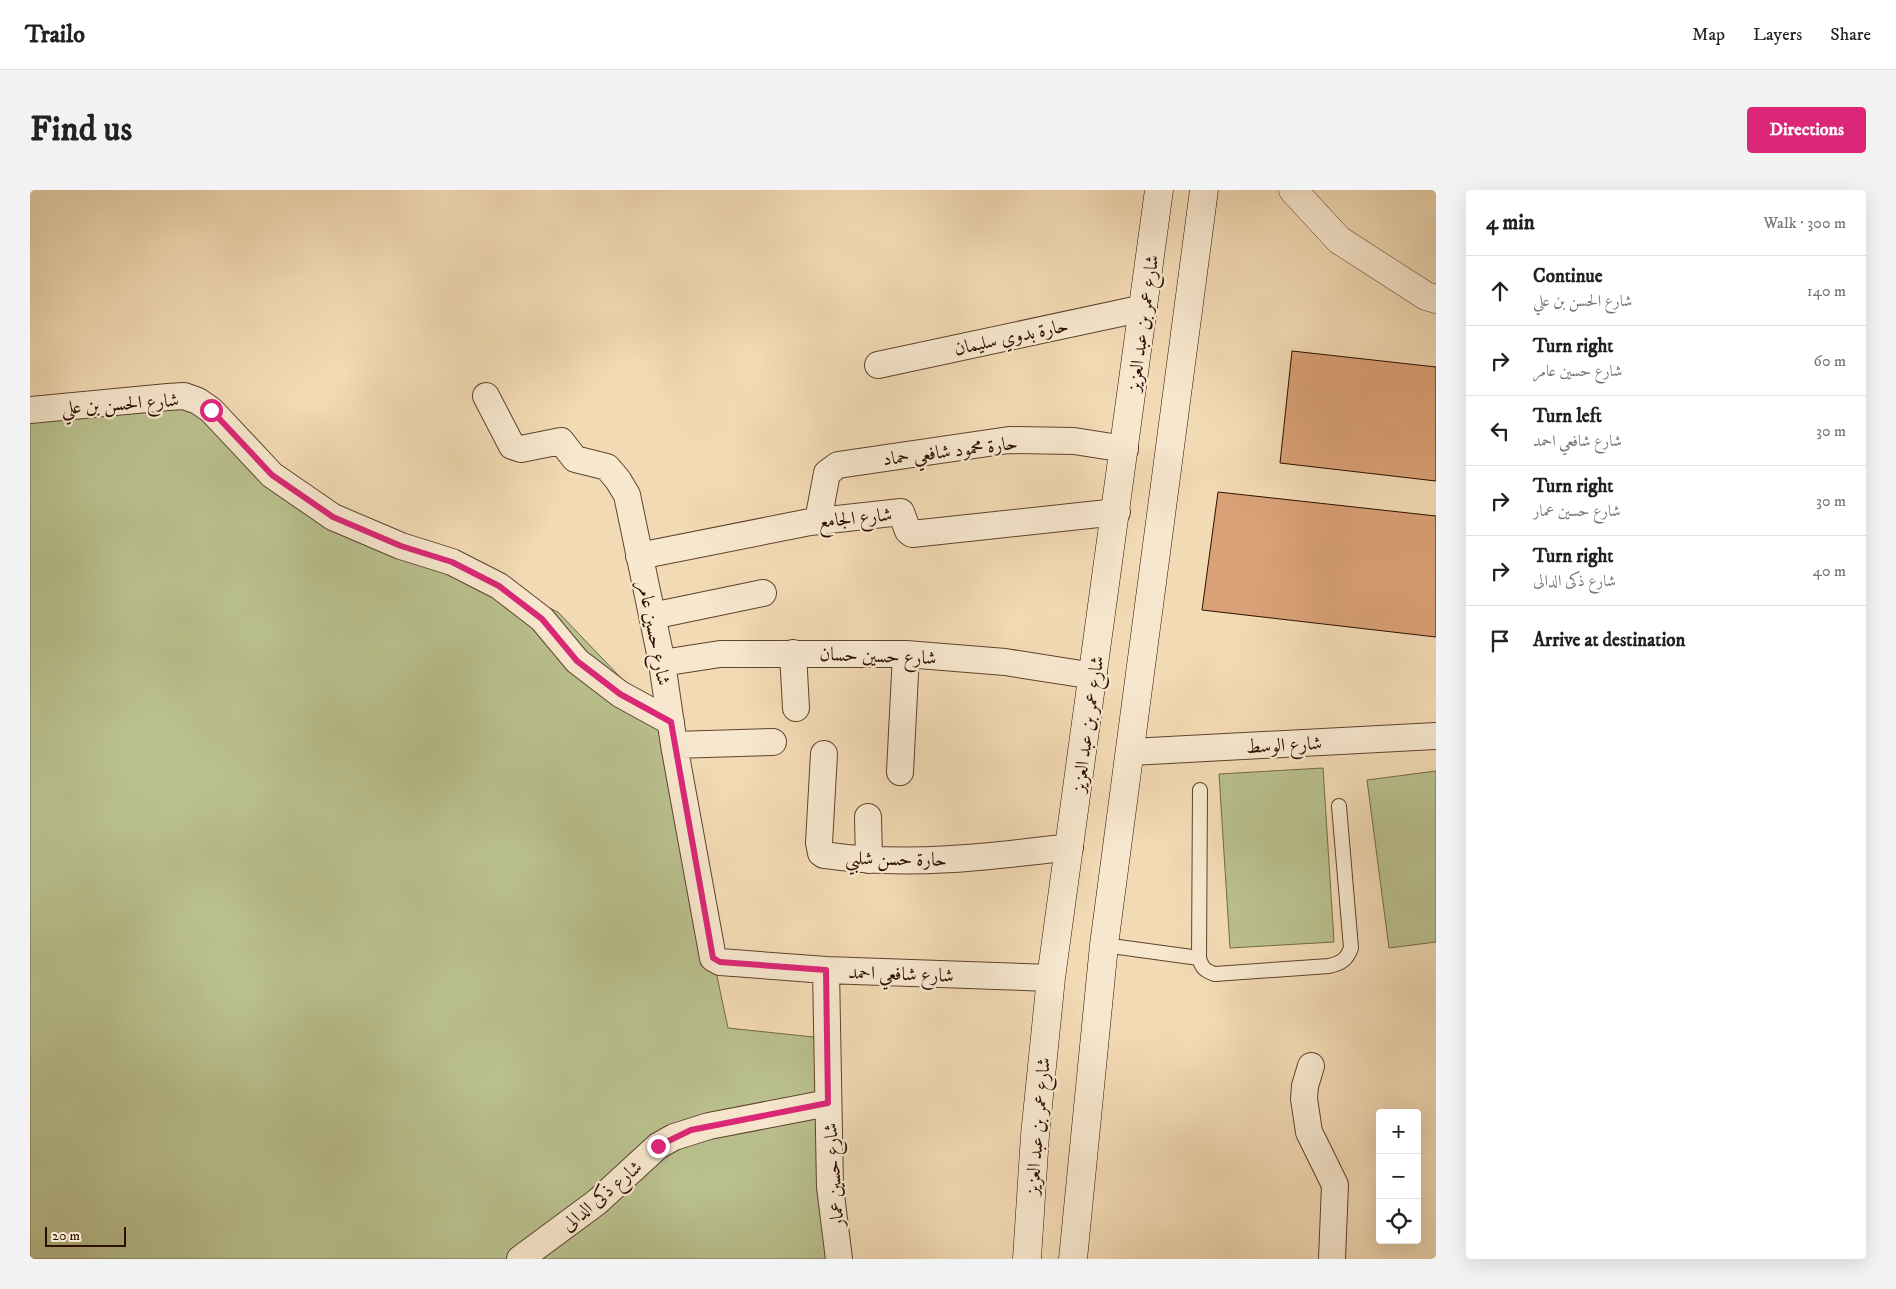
<!DOCTYPE html>
<html lang="en">
<head>
<meta charset="utf-8">
<style>
  body { margin:0; font-family:"IM FELL DW Pica",Amiri,serif; background:#f2f2f2; color:#222 }
  .controls { position:absolute; right:15px; bottom:15px; display:grid; overflow:hidden; border-radius:5px; box-shadow:0 5px 20px #0002 }
  .controls button { width:45px; height:45px; display:grid; place-items:center; padding:0; border:0; border-bottom:1px solid #e0e0e0; background:#fff; color:#222; font:25px sans-serif }
  .scale { position:absolute; left:15px; bottom:12px; width:81px; box-sizing:border-box; padding-left:5px; border:2px solid #2d0f00; border-top:0; font-size:14px; line-height:18px; white-space:nowrap; color:#2d0f00; -webkit-text-stroke:4px #f7e7ce; paint-order:stroke }
  .stop { position:absolute; width:15px; height:15px; margin:-11px; border:4px solid #db2777; border-radius:50%; background:#fff }
  .stop.end { background:#db2777; border-color:#fff; box-shadow:0 1px 5px #0008 }
  .list { margin:0; padding:0; list-style:none }
  h2 { display:flex; justify-content:space-between; align-items:center; height:65px; margin:0; padding:0 20px; font-size:21px }
  h2 small { font-size:16px; font-weight:400; color:#767676 }
  .list li { display:grid; grid-template-columns:32px 1fr auto; gap:15px; align-items:center; box-sizing:border-box; height:70px; padding:0 20px; border-top:1px solid #e0e0e0 }
  .list b { display:block; font-size:19px; white-space:nowrap }
  .list p { margin:0; font-size:16px; white-space:nowrap; color:#767676 }
  .list em { font-size:16px; font-style:normal; color:#767676 }
  .icon { flex:none; width:28px; height:28px; fill:none; stroke:currentColor; stroke-width:2; stroke-linecap:round; stroke-linejoin:round }
  .map { position:relative; flex:none; width:1406px; height:1069px; overflow:hidden; border-radius:5px }
  header { display:flex; align-items:center; gap:30px; box-sizing:border-box; height:70px; padding:0 25px; background:#fff; border-bottom:1px solid #e0e0e0 }
  header strong { font-size:24px }
  nav { display:flex; gap:28px; margin-inline-start:auto; font-size:18px }
  .intro { display:flex; align-items:center; justify-content:space-between; box-sizing:border-box; height:120px; padding:0 30px }
  h1 { margin:0; font-size:35px }
  .button { padding:12px 22px; border-radius:5px; background:#db2777; color:#fff; font-size:18px; font-weight:700 }
  main { display:flex; gap:30px; padding:0 30px }
  aside { flex:1; background:#fff; border-radius:5px; box-shadow:0 5px 20px #0002 }
  .map>svg:first-child { display:block }
  .green { fill:#b9c08e; stroke:#736847 }
  .building { fill:#d9a176; stroke:#2d0f00 }
  .lines { fill:none; stroke-linecap:round; stroke-linejoin:round }
  .service-casing { stroke:#5e422d; stroke-width:16 }
  .minor-casing { stroke:#5e422d; stroke-width:28 }
  .tertiary-casing { stroke:#5e422d; stroke-width:29 }
  .secondary-casing { stroke:#2d0f00; stroke-width:29 }
  .service { stroke:#f7e7ce; stroke-width:14 }
  .minor { stroke:#f7e7ce; stroke-width:26 }
  .tertiary { stroke:#f7e7ce; stroke-width:28 }
  .secondary { stroke:#f7e7ce; stroke-width:28 }
  .route { stroke:#db2777; stroke-width:6 }
  .labels { text-anchor:middle; stroke-width:4.5; stroke-linejoin:round; paint-order:stroke }
  .street-label { font-size:19px; fill:#2d0f00; stroke:#f7e7ce }
</style>
</head>
<body>
<header>
<strong>Trailo</strong>
<nav><a>Map</a><a>Layers</a><a>Share</a></nav>
</header>
<div class="intro"><h1>Find us</h1><a class="button">Directions</a></div>
<main>
<div class="map">
<svg width="1406" height="1069" viewBox="0 0 1406 1069">
  <rect width="100%" height="100%" fill="#f2dab4"/>
  <filter id="stains"><feTurbulence type="fractalNoise" baseFrequency=".004" numOctaves="4"/><feColorMatrix values="0 0 0 0 .2 0 0 0 0 .09 0 0 0 0 .02 0 0 0 .5 -.17"/></filter>
  <radialGradient id="worn" r=".72"><stop offset=".6" stop-color="#630" stop-opacity="0"/><stop offset="1" stop-color="#630" stop-opacity=".3"/></radialGradient>
  <path class="green" d="M 179,214 L 252,294 L 528,422 L 633,532 L 698,838 L 793,848 L 820,1069 L 0,1069 L 0,227 Z
    M 1293,578 L 1304,752 L 1200,758 L 1189,584 Z
    M 1406,581 L 1406,752 L 1359,758 L 1337,590 Z"/>
  <path class="building" d="M 1262,161 L 1406,177 L 1406,291 L 1250,273 Z
    M 1188,302 L 1406,326 L 1406,447 L 1172,420 Z"/>
  <g class="lines">
    <defs>
      <path id="service" d="M 1170,600 L 1169,768 C 1172,778 1175,781 1185,784 L 1299,776 C 1312,773 1317,769 1321,758 L 1309,616
        M 1074,755 L 1169,768"/>
      <path id="minor" d="M 848,175 L 1114,118
        M 456,206 L 482,256 L 491,259 L 531,251 L 545,269 L 577,277 L 588,290 L 597,305 L 632,473 L 644,555 L 683,768 L 690,772 L 796,780 L 1021,788
        M 0,220 L 138,207 L 154,206 L 168,211 L 181,220 L 242,285 L 303,327 L 371,356 L 422,372 L 469,396 L 512,429 L 547,471 L 590,504 L 641,532
        M 788,331 L 797,283 L 808,275 L 979,250 L 1044,251 L 1095,259
        M 609,366 L 780,332 L 871,322 L 878,341 L 882,344 L 1087,322
        M 622,426 L 733,403
        M 763,463 L 766,518
        M 632,473 L 690,464 L 876,464 L 975,472 L 1064,486
        M 644,555 L 743,552
        M 1101,562 L 1406,546
        M 794,564 L 789,653 L 791,663 L 794,665 C 876,677 959,667 1040,657
        M 870,582 L 876,464
        M 838,627 L 839,670
        M 796,780 L 800,997 L 809,1069
        M 1281,876 L 1275,896 L 1274,909 L 1279,942 L 1305,995 L 1302,1069
        M 490,1069 L 567,1012 L 628,956 L 644,947 L 679,936 L 798,913"/>
      <path id="tertiary" d="M 1263,0 L 1309,50 L 1396,106 L 1406,109"/>
      <path id="secondary" d="M 997,1069 L 1005,945 L 1021,788 L 1129,0
        M 1043,1069 L 1074,755 L 1174,0"/>
    </defs>
    <use href="#service" class="service-casing"/>
    <use href="#minor" class="minor-casing"/>
    <use href="#tertiary" class="tertiary-casing"/>
    <use href="#secondary" class="secondary-casing"/>
    <use href="#service" class="service"/>
    <use href="#minor" class="minor"/>
    <use href="#tertiary" class="tertiary"/>
    <use href="#secondary" class="secondary"/>
  </g>
  <g class="lines">
    <path class="route" d="M 181,220 L 242,285 L 303,327 L 371,356 L 422,372 L 469,396 L 512,429 L 547,471 L 590,504 L 641,532 L 683,768 L 690,772 L 796,780 L 798,913 L 661,940 L 628,956"/>
  </g>
  <g class="labels">
    <g class="street-label">
      <text transform="translate(1112 133) rotate(-82)" y="7">شارع عمر بن عبد العزيز</text>
      <text transform="translate(981 146) rotate(-12)" y="7">حارة بدوي سليمان</text>
      <text transform="translate(90 213) rotate(-4)" y="7">شارع الحسن بن علي</text>
      <text transform="translate(920 260) rotate(-7)" y="7">حارة محمود شافعي حماد</text>
      <text transform="translate(825 327) rotate(-6)" y="7">شارع الجامع</text>
      <text transform="translate(625 443) rotate(79)" y="7">شارع حسين عامر</text>
      <text transform="translate(848 465) rotate(2)" y="7">شارع حسين حسان</text>
      <text transform="translate(1057 534) rotate(-82)" y="7">شارع عمر بن عبد العزيز</text>
      <text transform="translate(1254 554) rotate(-3)" y="7">شارع الوسط</text>
      <text transform="translate(866 668) rotate(1)" y="7">حارة حسن شلبي</text>
      <text transform="translate(871 783) rotate(2)" y="7">شارع شافعي احمد</text>
      <text transform="translate(1007 936) rotate(-85)" y="7">شارع عمر بن عبد العزيز</text>
      <text transform="translate(803 985) rotate(-94)" y="7">شارع حسين عمار</text>
      <text transform="translate(571 1005) rotate(-40)" y="7">شارع ذكى الدالى</text>
    </g>
  </g>
  <rect width="100%" height="100%" filter="url(#stains)"/>
  <rect width="100%" height="100%" fill="url(#worn)"/>
</svg>
<div class="controls">
<button>+</button>
<button>−</button>
<button><svg class="icon" aria-label="locate" viewBox="0 0 24 24"><circle cx="12" cy="12" r="6"/><path d="M12 2v4M12 18v4M2 12h4M18 12h4"/></svg></button>
</div>
<div class="scale">20 m</div>
<div class="stop" style="left:181px;top:220px"></div>
<div class="stop end" style="left:628px;top:956px"></div>
</div>
<aside>
<h2>4 min<small>Walk · 300 m</small></h2>
<ul class="list">
<li><svg class="icon" aria-label="ahead" viewBox="0 0 24 24"><path d="M12 20V5M6 11l6-6 6 6"/></svg><div><b>Continue</b><p>شارع الحسن بن علي</p></div><em>140 m</em></li>
<li><svg class="icon" aria-label="right" viewBox="0 0 24 24"><path d="M7 20v-9h11M14 6l5 5-5 5"/></svg><div><b>Turn right</b><p>شارع حسين عامر</p></div><em>60 m</em></li>
<li><svg class="icon" aria-label="left" viewBox="0 0 24 24"><path d="M17 20v-9H6M10 6l-5 5 5 5"/></svg><div><b>Turn left</b><p>شارع شافعي احمد</p></div><em>30 m</em></li>
<li><svg class="icon" aria-label="right" viewBox="0 0 24 24"><path d="M7 20v-9h11M14 6l5 5-5 5"/></svg><div><b>Turn right</b><p>شارع حسين عمار</p></div><em>30 m</em></li>
<li><svg class="icon" aria-label="right" viewBox="0 0 24 24"><path d="M7 20v-9h11M14 6l5 5-5 5"/></svg><div><b>Turn right</b><p>شارع ذكى الدالى</p></div><em>40 m</em></li>
<li><svg class="icon" aria-label="arrive" viewBox="0 0 24 24"><path d="M6 21V4h12l-3 4 3 4H6"/></svg><div><b>Arrive at destination</b></div></li>
</ul>
</aside>
</main>
</body>
</html>
